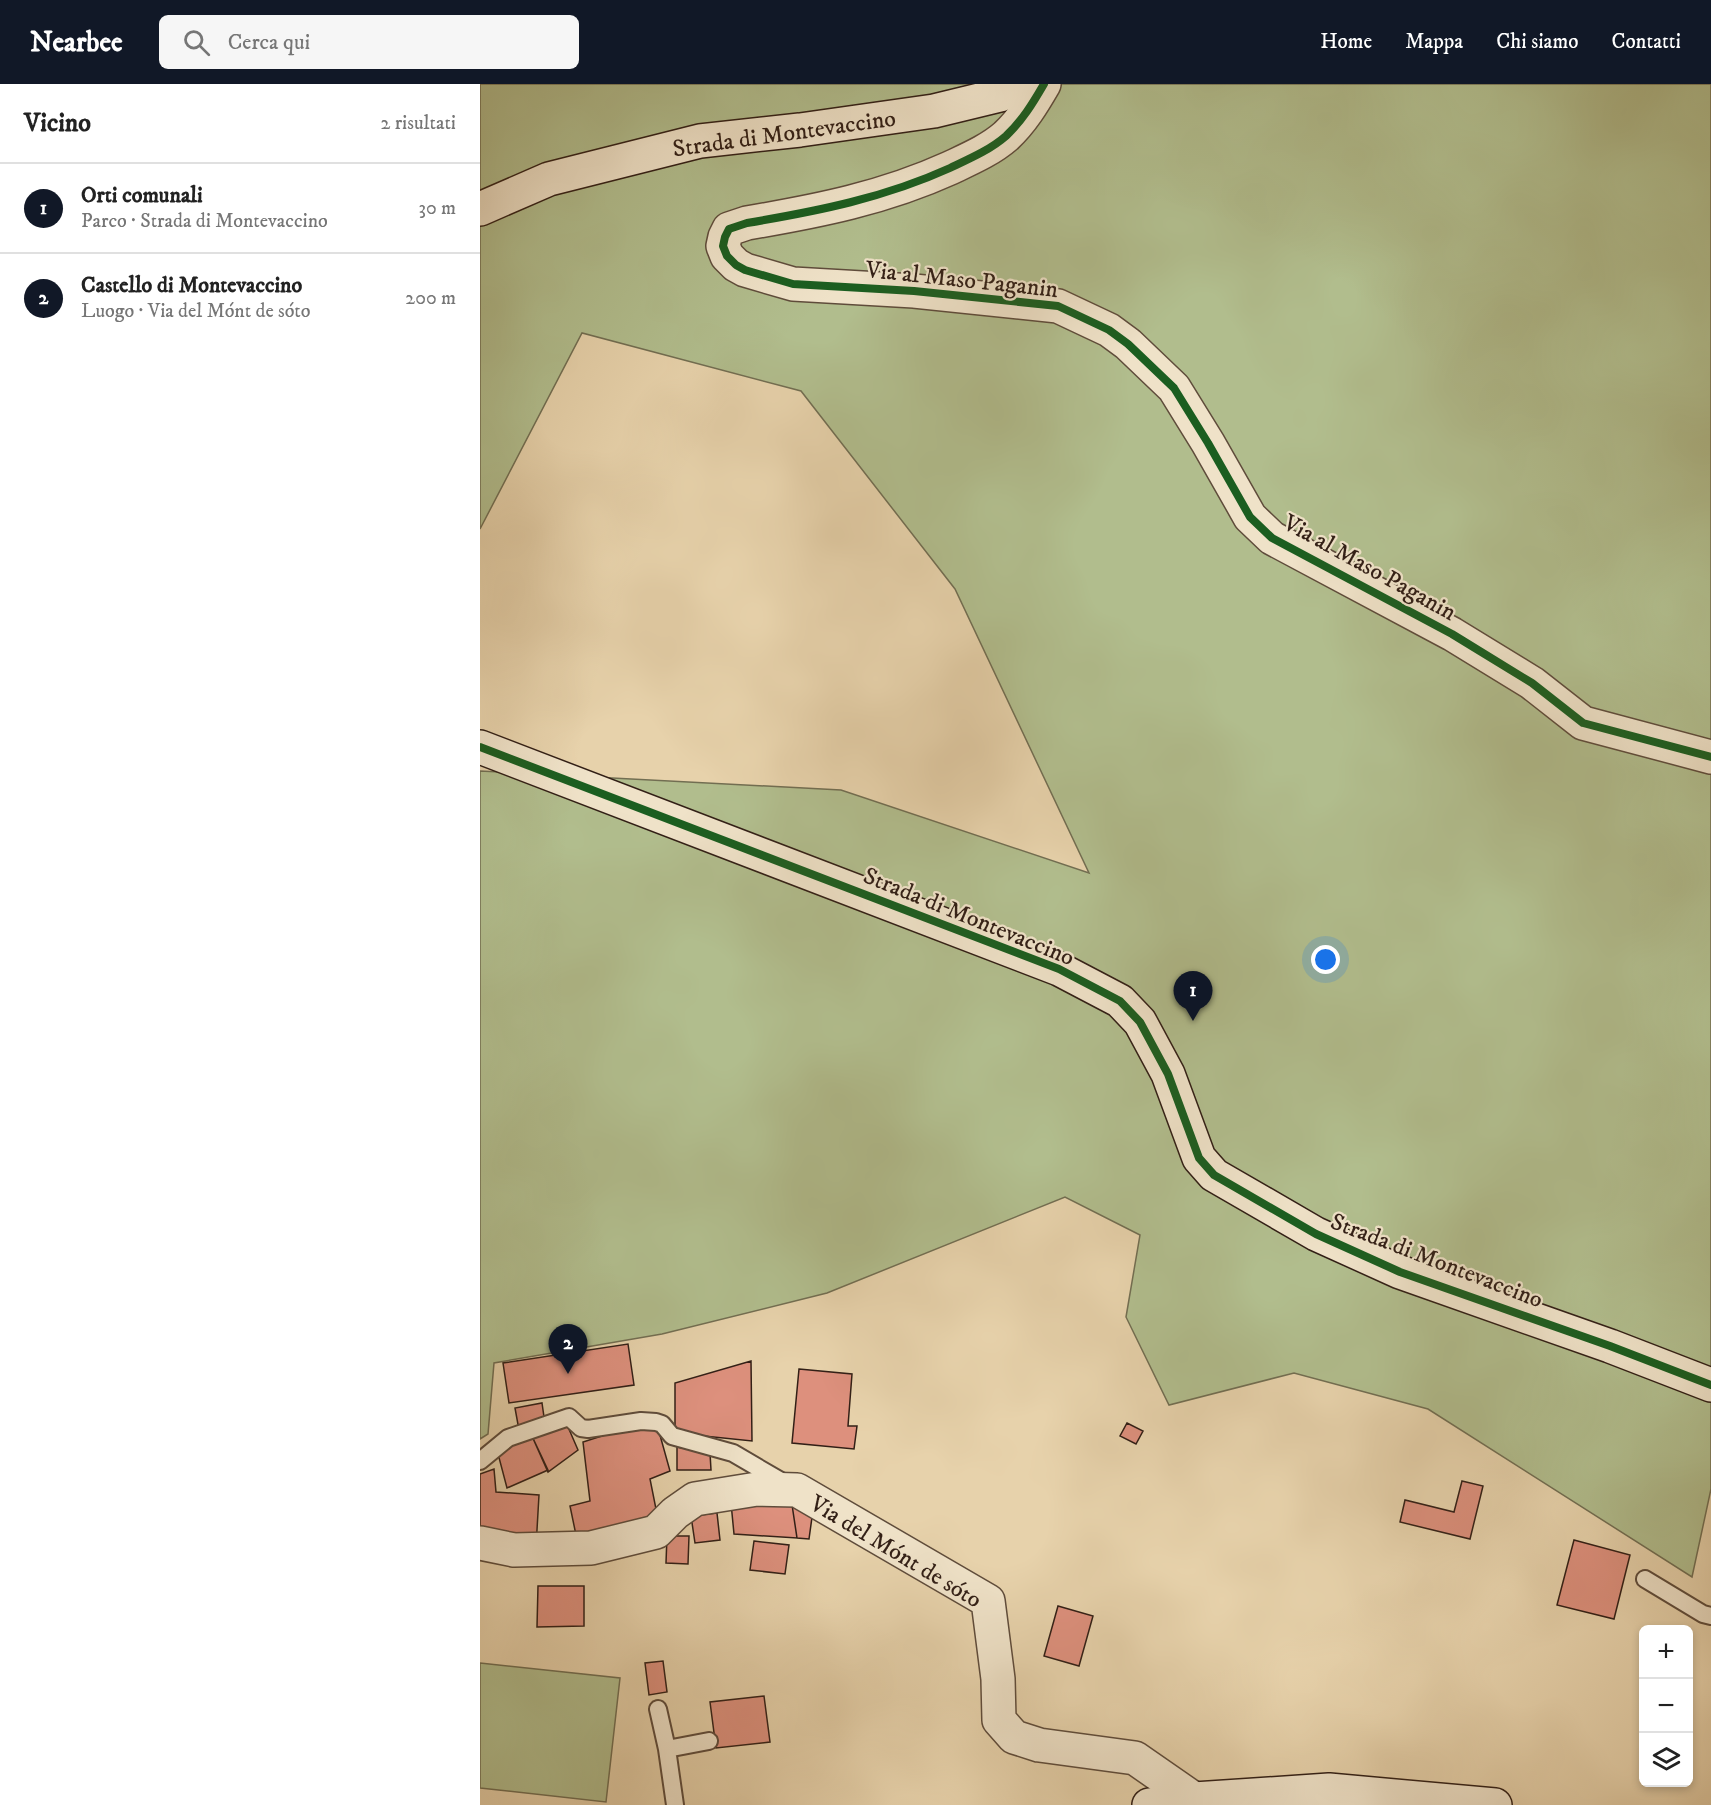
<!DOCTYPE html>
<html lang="it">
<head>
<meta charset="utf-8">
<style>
  body { margin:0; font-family:"IM FELL DW Pica",serif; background:#f6f6f6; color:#222 }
  .controls { position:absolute; right:18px; bottom:18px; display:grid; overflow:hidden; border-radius:9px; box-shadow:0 3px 9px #0003 }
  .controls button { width:54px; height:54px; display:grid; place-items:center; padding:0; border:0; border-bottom:2px solid #e0e0e0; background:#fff; color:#222; font:30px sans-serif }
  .you { position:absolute; left:846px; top:876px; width:21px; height:21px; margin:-15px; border:4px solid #fff; border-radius:50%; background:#1a73e8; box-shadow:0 0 0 9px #1a73e833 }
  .badge { display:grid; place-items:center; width:39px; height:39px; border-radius:50%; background:#111827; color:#fff; font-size:20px; font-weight:700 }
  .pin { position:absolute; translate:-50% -50px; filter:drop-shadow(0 2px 3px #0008) }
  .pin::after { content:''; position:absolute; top:32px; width:21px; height:18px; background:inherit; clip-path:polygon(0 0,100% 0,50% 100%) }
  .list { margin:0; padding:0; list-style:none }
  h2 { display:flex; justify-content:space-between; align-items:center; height:78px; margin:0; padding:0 24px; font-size:26px }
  h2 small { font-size:20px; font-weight:400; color:#767676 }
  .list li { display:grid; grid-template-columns:39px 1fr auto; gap:18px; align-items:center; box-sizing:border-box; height:90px; padding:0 24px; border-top:2px solid #e0e0e0 }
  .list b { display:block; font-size:22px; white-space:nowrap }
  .list p { margin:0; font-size:20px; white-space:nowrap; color:#767676 }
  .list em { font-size:20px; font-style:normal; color:#767676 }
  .icon { flex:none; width:33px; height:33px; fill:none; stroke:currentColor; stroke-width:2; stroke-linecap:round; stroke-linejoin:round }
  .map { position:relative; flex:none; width:1231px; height:1721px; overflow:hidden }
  header { display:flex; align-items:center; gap:36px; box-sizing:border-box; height:84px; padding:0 30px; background:#111827; color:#fff }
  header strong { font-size:28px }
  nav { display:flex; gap:33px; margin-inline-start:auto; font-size:21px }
  .search { width:420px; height:54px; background:#f6f6f6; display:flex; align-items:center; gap:15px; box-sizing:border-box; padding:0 21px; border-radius:9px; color:#767676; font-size:22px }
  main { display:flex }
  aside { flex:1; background:#fff }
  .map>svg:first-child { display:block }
  .green { fill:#b1bd8d; stroke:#726e52; stroke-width:1.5 }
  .building { fill:#dd907d; stroke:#321f16; stroke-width:1.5 }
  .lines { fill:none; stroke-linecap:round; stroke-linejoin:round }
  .lane-casing { stroke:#5f4c3b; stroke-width:20 }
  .street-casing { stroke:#5f4c3b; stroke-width:36 }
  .secondary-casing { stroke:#321f16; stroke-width:36 }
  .lane { stroke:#efe2c8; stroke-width:16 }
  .street { stroke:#efe2c8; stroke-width:33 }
  .secondary { stroke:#efe2c8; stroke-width:33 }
  .cycleway-casing { stroke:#efe2c8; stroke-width:11 }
  .cycleway { stroke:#1b5e20; stroke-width:8 }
  .labels { text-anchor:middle; stroke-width:4.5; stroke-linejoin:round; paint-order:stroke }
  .street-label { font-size:24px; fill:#321f16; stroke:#efe2c8 }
</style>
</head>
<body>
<header>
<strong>Nearbee</strong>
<div class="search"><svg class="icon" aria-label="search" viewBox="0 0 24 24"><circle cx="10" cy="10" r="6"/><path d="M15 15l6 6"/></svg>Cerca qui</div>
<nav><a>Home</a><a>Mappa</a><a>Chi siamo</a><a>Contatti</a></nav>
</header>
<main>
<aside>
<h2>Vicino<small>2 risultati</small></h2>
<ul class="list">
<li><span class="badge">1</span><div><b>Orti comunali</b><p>Parco · Strada di Montevaccino</p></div><em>30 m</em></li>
<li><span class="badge">2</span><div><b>Castello di Montevaccino</b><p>Luogo · Via del Mónt de sóto</p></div><em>200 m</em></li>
</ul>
</aside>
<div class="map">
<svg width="1231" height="1721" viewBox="0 0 1231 1721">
  <rect width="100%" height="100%" fill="#e7d2ab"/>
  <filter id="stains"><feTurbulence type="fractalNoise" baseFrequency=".00333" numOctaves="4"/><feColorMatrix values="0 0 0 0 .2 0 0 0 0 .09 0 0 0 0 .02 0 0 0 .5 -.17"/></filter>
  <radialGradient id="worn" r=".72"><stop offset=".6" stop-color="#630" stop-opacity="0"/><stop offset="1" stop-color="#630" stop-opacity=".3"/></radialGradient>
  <path class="green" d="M 0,0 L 1231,0 L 1231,1405 L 1212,1493 L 948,1325 L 814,1289 L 689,1321 L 646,1233 L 660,1151 L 585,1113 L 347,1209 L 182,1250 L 14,1279 L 8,1350 L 0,1355 L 0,687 L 361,706 L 609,789 L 475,505 L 321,307 L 102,249 L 0,445 Z
    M 0,1579 L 140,1594 L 126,1718 L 0,1704 Z"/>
  <path class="building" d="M 148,1260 L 154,1301 L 29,1319 L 23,1279 Z
    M 271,1277 L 272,1357 L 195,1349 L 195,1299 Z
    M 319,1285 L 372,1290 L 368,1342 L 377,1342 L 374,1365 L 312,1359 Z
    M 62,1319 L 65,1340 L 39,1346 L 35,1324 Z
    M 85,1336 L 98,1366 L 68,1388 L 51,1350 Z
    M 647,1339 L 663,1347 L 656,1360 L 640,1352 Z
    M 156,1341 L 178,1344 L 190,1387 L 170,1395 L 179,1440 L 96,1451 L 90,1422 L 110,1417 L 103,1358 Z
    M 51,1350 L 68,1386 L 27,1404 L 17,1366 Z
    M 197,1363 L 230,1369 L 231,1386 L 197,1386 Z
    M 14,1385 L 16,1408 L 59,1411 L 56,1463 L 0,1449 L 0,1390 Z
    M 982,1397 L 1003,1402 L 990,1455 L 920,1438 L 925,1416 L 974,1428 Z
    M 311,1414 L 333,1426 L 329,1455 L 317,1454 Z
    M 311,1414 L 317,1454 L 254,1450 L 251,1419 Z
    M 237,1429 L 240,1456 L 215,1459 L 211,1432 Z
    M 187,1452 L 209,1452 L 208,1480 L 186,1479 Z
    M 1094,1456 L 1150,1471 L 1134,1535 L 1077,1521 Z
    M 274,1457 L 309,1461 L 305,1490 L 270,1486 Z
    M 58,1502 L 104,1502 L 104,1542 L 57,1543 Z
    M 578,1522 L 613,1532 L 599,1582 L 564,1572 Z
    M 183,1577 L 187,1608 L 169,1611 L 165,1579 Z
    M 284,1612 L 290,1658 L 236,1664 L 230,1618 Z"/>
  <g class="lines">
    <defs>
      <path id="lane" d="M 0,1377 L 28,1354 L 89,1333 L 101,1344 L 108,1345 L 161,1337 L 176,1338 L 182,1340 L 192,1352 L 253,1369 L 306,1400
        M 1165,1495 L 1223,1530 L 1231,1532
        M 178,1625 L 187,1665
        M 195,1721 L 187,1665 L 229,1657"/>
      <path id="street" d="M 564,0 C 553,19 542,37 526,52 C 510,66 489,75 470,84 C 404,114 338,127 267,139 L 249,145 L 245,153 L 243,162 L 247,172 L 256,181 L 265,186 L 313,200 L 434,207 L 578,222 L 629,246 L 648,260 L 694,304 L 728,359 L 770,433 L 792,454 L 972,550 L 1052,599 L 1103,639 L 1231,673
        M 0,1459 L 34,1466 L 111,1464 L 176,1448 L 195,1429 L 215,1415 L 277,1405 L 317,1406 L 508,1517 L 518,1595 L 519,1636 L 534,1653 L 559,1661 L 655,1674 L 714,1715"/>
      <path id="secondary" d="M 0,125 L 69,95 L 220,57 L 320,46 L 454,27 L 520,11 L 539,3 L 541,0
        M 0,663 L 579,885 L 640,917 L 660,938 L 688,990 L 719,1074 L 734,1091 L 836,1150 L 920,1188 L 1130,1262 L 1231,1301
        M 669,1721 L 714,1715 L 849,1706 L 1015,1721"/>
    </defs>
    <use href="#lane" class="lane-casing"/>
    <use href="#street" class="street-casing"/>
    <use href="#secondary" class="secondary-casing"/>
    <use href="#lane" class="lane"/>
    <use href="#street" class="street"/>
    <use href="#secondary" class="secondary"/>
    <defs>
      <path id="cycleway" d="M 564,0 C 553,19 542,37 526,52 C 510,66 489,75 470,84 C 404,114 338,127 267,139 L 249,145 L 245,153 L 243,162 L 247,172 L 256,181 L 265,186 L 313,200 L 434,207 L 578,222 L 629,246 L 648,260 L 694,304 L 728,359 L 770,433 L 792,454 L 972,550 L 1052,599 L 1103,639 L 1231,673
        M 0,663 L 579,885 L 640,917 L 660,938 L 688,990 L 719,1074 L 734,1091 L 836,1150 L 920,1188 L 1130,1262 L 1231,1301"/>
    </defs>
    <use href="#cycleway" class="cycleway-casing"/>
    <use href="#cycleway" class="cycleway"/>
  </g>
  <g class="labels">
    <g class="street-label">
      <text transform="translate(304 49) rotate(-8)" y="8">Strada di Montevaccino</text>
      <text transform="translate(482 195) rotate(6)" y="8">Via al Maso Paganin</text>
      <text transform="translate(890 483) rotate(29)" y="8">Via al Maso Paganin</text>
      <text transform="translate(489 832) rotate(22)" y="8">Strada di Montevaccino</text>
      <text transform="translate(957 1176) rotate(21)" y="8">Strada di Montevaccino</text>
      <text transform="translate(416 1467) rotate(31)" y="8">Via del Mónt de sóto</text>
    </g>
  </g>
  <rect width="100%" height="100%" filter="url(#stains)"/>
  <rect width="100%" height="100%" fill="url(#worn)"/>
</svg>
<div class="controls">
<button>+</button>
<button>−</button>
<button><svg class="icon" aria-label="layers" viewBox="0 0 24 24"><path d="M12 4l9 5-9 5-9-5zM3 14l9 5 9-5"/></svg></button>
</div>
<div class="you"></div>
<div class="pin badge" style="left:713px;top:937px">1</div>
<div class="pin badge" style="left:88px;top:1290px">2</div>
</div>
</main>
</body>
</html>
